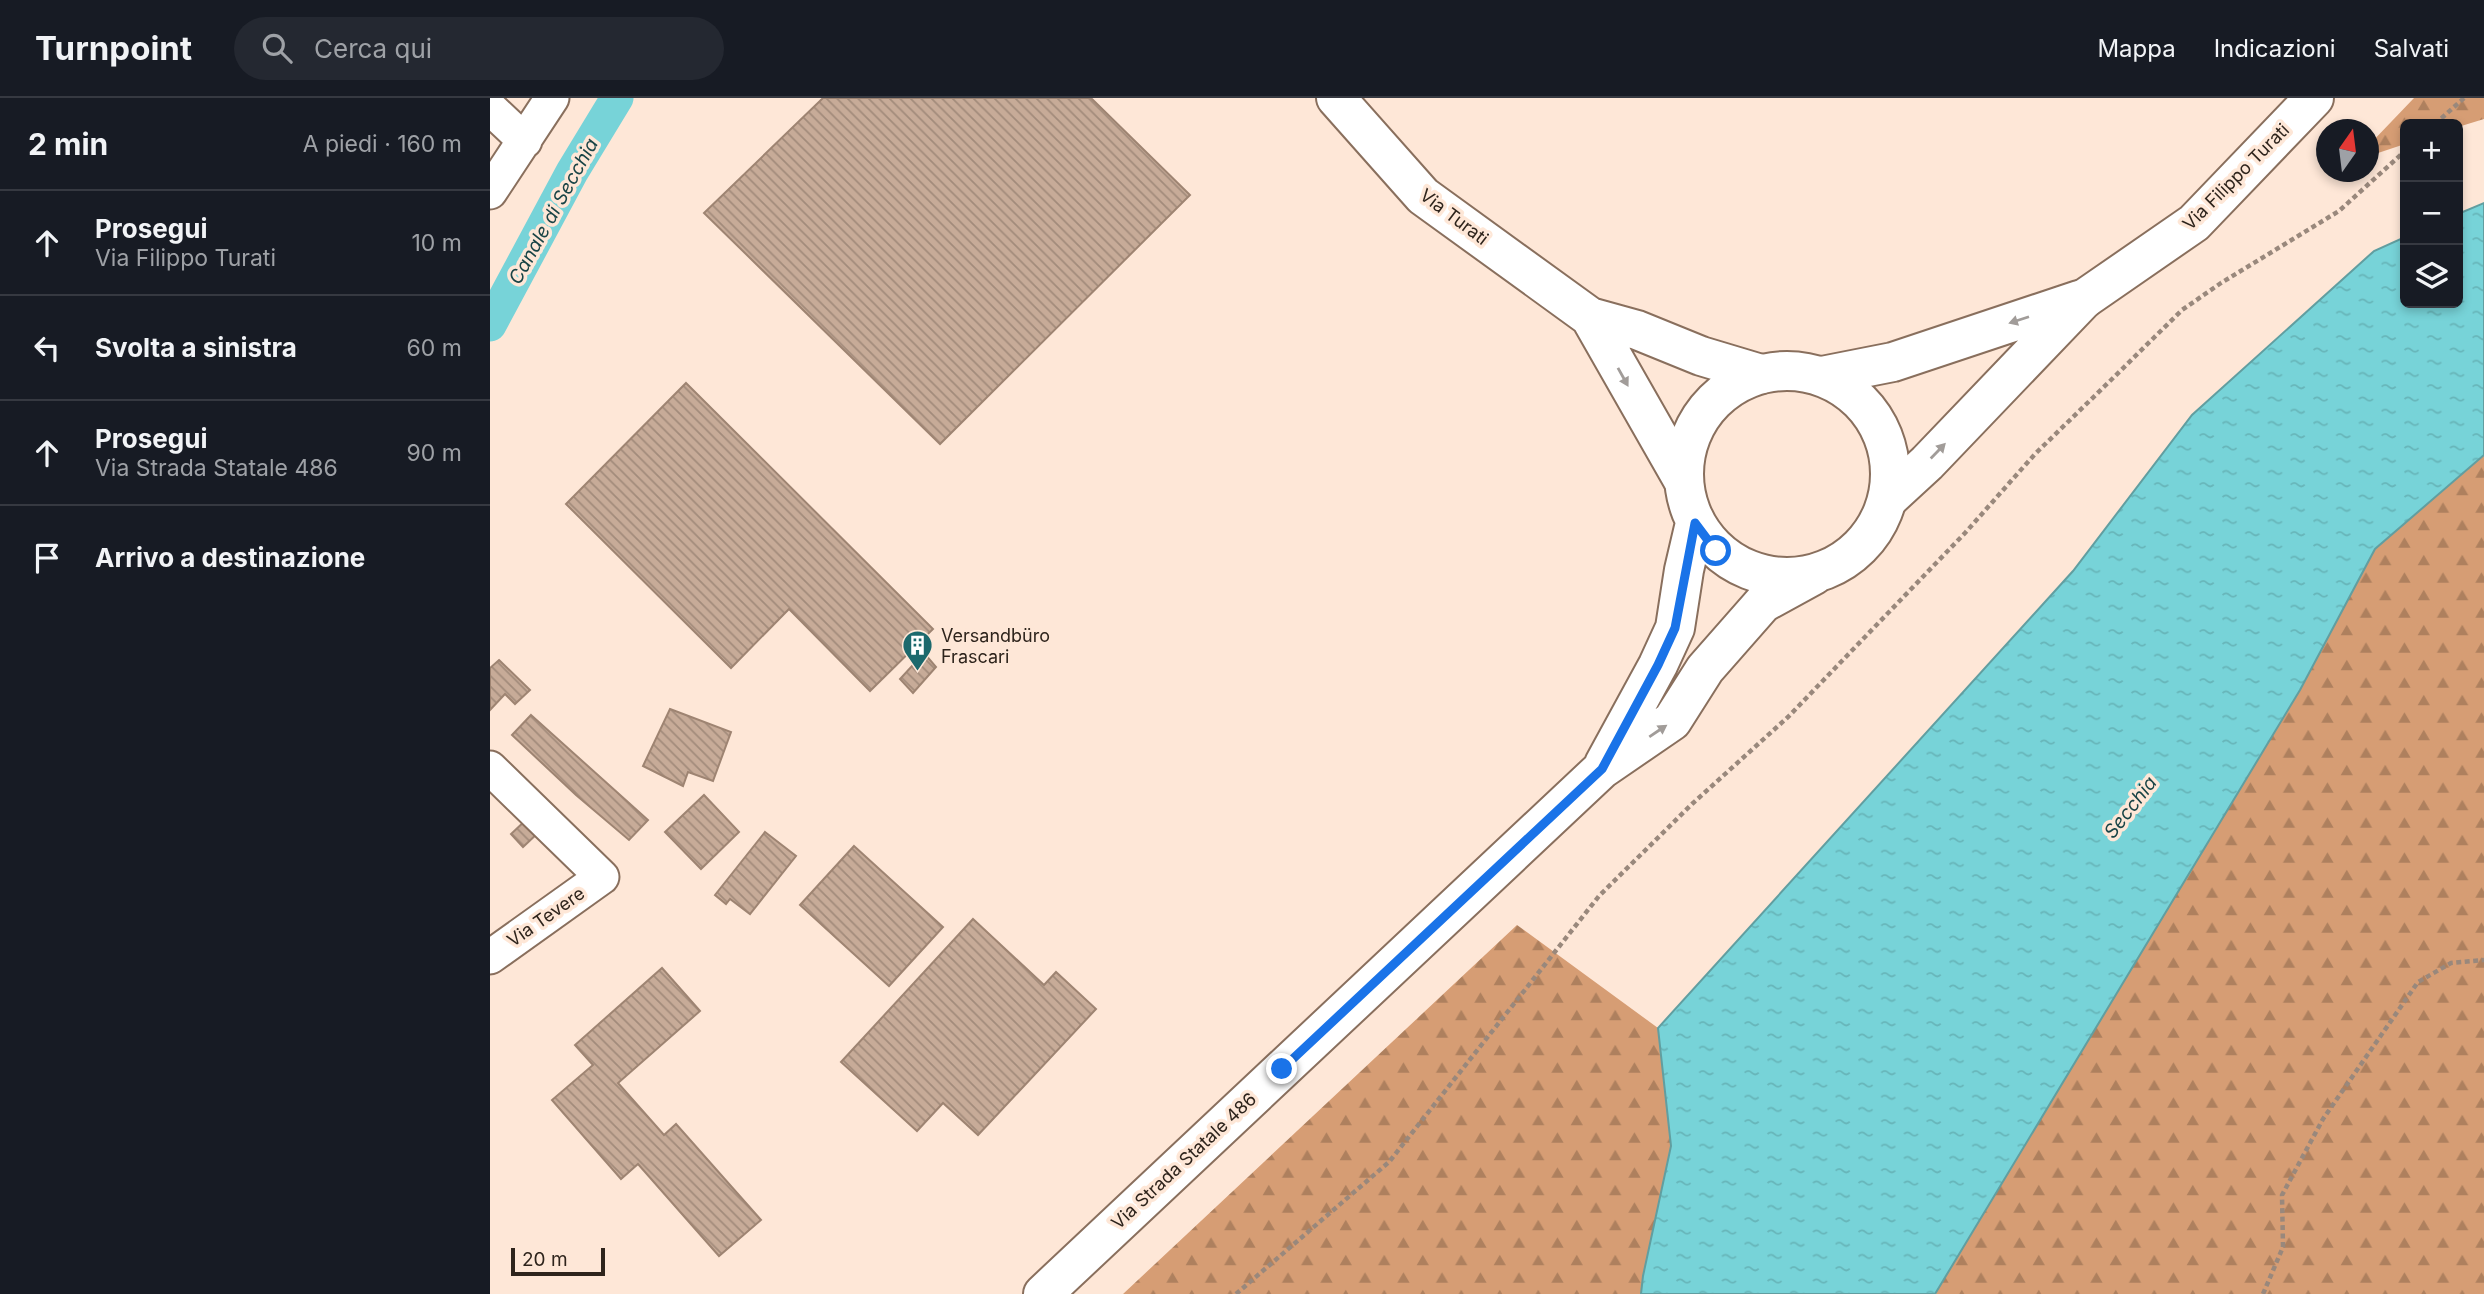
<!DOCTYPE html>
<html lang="it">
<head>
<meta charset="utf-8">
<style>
  body { margin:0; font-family:Inter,sans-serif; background:#242831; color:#f1f3f6 }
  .controls { position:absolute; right:21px; top:21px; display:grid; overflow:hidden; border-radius:10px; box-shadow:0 4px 10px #0003 }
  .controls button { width:63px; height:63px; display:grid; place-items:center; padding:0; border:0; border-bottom:2px solid #363941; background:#171b24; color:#f1f3f6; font:35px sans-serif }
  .compass { position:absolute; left:1826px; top:21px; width:63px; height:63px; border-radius:50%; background:#171b24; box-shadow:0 4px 10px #0003; rotate:14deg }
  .scale { position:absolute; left:21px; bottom:18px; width:94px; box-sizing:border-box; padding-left:7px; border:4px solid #2e241c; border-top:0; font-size:19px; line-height:24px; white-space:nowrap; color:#2e241c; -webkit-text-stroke:5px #fee7d7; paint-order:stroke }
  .stop { position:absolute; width:21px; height:21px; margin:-16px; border:5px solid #1a73e8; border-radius:50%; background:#fff }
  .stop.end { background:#1a73e8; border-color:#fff; box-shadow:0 2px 7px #0008 }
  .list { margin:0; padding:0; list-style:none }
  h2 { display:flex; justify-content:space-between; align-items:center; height:91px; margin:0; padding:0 28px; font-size:30px }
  h2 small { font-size:23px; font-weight:400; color:#9ea1a6 }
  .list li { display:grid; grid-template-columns:46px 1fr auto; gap:21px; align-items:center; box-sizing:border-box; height:105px; padding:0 28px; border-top:2px solid #363941 }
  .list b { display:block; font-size:26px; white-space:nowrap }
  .list p { margin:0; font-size:23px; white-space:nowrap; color:#9ea1a6 }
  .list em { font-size:23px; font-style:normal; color:#9ea1a6 }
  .icon { flex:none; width:38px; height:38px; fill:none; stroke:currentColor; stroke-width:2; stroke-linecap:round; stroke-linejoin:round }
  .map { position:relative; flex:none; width:1994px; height:1196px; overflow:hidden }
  header { display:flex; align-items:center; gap:42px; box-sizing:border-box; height:98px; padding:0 35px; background:#171b24; border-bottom:2px solid #363941 }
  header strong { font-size:33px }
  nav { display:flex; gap:38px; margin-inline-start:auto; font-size:24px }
  .search { width:490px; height:63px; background:#242831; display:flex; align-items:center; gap:18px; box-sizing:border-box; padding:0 24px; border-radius:38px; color:#9ea1a6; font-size:26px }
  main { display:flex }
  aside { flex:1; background:#171b24 }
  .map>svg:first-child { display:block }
  .forest { fill:url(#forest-firs) }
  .water { fill:url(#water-ripples); stroke:#619ea0; stroke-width:2 }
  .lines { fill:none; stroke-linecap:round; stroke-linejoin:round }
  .canal { stroke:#77d3d8; stroke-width:33 }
  .building { fill:url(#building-back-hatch); stroke:#9e8472; stroke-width:2 }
  .street-casing { stroke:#896f5d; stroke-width:37 }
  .secondary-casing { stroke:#896f5d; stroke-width:42 }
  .primary-casing { stroke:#896f5d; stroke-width:42 }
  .highway-casing { stroke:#896f5d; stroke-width:42 }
  .path { stroke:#99887c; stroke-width:4.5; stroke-dasharray:5 3.5; stroke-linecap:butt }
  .street { stroke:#fff; stroke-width:33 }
  .secondary { stroke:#fff; stroke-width:38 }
  .primary { stroke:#fff; stroke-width:38 }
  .highway { stroke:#fff; stroke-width:38 }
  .oneway { fill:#a19c99 }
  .route { stroke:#1a73e8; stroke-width:9 }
  .labels { text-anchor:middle; stroke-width:7; stroke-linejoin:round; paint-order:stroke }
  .street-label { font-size:18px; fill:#2e241c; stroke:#fee7d7 }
  .poi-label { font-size:18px; fill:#2e241c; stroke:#fee7d7; text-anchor:start }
  .water-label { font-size:19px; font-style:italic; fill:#194446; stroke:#fee7d7 }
</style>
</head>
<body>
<header>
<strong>Turnpoint</strong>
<div class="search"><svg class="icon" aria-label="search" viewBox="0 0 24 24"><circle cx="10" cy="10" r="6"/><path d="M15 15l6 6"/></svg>Cerca qui</div>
<nav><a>Mappa</a><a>Indicazioni</a><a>Salvati</a></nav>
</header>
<main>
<aside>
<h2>2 min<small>A piedi · 160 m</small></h2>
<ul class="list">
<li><svg class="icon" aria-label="ahead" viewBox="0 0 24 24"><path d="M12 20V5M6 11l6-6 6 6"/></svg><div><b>Prosegui</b><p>Via Filippo Turati</p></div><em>10 m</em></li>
<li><svg class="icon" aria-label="left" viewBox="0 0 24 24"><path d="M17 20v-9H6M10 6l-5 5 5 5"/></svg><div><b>Svolta a sinistra</b></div><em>60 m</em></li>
<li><svg class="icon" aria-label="ahead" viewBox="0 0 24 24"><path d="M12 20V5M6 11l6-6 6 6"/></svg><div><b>Prosegui</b><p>Via Strada Statale 486</p></div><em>90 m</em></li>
<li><svg class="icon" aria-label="arrive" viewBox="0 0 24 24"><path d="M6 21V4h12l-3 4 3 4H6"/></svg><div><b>Arrivo a destinazione</b></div></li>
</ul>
</aside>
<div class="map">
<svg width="1994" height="1196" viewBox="0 0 1994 1196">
  <defs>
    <pattern id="forest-firs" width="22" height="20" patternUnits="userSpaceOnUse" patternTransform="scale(1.75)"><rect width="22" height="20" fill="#d69d74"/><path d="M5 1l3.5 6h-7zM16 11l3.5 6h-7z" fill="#ae805e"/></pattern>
    <pattern id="water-ripples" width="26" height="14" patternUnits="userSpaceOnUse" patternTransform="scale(1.75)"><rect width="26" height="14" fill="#77d3d8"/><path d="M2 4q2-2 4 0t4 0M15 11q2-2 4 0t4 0" fill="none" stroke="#67b5b9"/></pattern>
    <pattern id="building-back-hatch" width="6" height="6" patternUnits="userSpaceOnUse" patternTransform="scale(1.75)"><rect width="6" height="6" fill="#c7ab98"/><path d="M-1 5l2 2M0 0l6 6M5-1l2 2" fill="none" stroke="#a28b7b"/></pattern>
  </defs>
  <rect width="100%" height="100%" fill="#fee7d7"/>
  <path class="forest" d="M 1924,0 L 1994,0 L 1994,21 L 1968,29 L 1968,26 L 1915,26 L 1915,46 L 1879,58 L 1879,47 Z
    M 1994,357 L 1994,1196 L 1445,1196 L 1810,592 L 1885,451 Z
    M 1027,827 L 1168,930 L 1182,1048 L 1153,1178 L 1151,1196 L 633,1196 Z"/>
  <path class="water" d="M 1994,105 L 1994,357 L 1885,451 L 1810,592 L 1445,1196 L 1151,1196 L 1153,1178 L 1181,1048 L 1168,930 L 1583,473 L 1702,317 L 1884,153 L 1915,139 L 1915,205 L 1968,205 L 1968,116 Z"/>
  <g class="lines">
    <path class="canal" d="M 0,227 L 82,74 L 127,0"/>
  </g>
  <path class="building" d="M 333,0 L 601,0 L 700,97 L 450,346 L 214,115 Z
    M 196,285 L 443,531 L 380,593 L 299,511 L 241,570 L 76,406 Z
    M 434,555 L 446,569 L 423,595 L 410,581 Z
    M 9,562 L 40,592 L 25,606 L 15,596 L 0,612 L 0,570 Z
    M 180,611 L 241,634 L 223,683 L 198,674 L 193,688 L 153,668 Z
    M 41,617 L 158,722 L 139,742 L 86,697 L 22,637 Z
    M 214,697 L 249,734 L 211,771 L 175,734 Z
    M 37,721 L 49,734 L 33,749 L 21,736 Z
    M 275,734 L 306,758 L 260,816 L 240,801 L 236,806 L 225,797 Z
    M 364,748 L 453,829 L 399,888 L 310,807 Z
    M 483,821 L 554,887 L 566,874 L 606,911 L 488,1037 L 453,1005 L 427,1033 L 351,964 Z
    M 172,870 L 210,913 L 128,985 L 174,1037 L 186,1026 L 271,1122 L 229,1158 L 148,1066 L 131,1081 L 62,1002 L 103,967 L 85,947 Z"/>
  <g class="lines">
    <defs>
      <path id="street" d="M 0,10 L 35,43
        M 0,94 L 62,0
        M 0,670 L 112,779 L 0,859"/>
      <path id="secondary" d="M 846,0 L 933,98 L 1100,219 L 1147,232 L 1211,258 L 1271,276
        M 1100,219 L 1193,382"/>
      <path id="primary" d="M 1594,201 L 1704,125 L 1824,0
        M1194 376a103 103 0 1 1 206 0a103 103 0 1 1-206 0Z
        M 1114,666 L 1168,567 L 1185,530 L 1194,472 L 1205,425
        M 553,1196 L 1112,671 L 1182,623 L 1215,571 L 1273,505 L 1324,477"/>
      <path id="highway" d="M 1332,278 L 1403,264 L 1589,202
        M 1399,400 L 1437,365 L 1594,201"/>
    </defs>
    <use href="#street" class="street-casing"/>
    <use href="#secondary" class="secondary-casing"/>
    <use href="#primary" class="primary-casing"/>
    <use href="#highway" class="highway-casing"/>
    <path class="path" d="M 1945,26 L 1974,0
      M 746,1196 L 899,1064 L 1109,798 L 1202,706 L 1298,619 L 1475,435 L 1545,356 L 1620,283 L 1692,212 L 1731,185 L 1849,113 L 1915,53
      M 1773,1196 L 1793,1149 L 1792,1097 L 1833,1021 L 1928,884 L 1961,865 L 1994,862"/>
    <use href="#street" class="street"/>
    <use href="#secondary" class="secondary"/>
    <use href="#primary" class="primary"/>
    <use href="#highway" class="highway"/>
  </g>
  <defs><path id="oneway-solid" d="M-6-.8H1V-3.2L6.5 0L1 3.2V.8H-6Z" transform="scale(1.75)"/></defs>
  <g class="oneway">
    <use href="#oneway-solid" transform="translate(1529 222) rotate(162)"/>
    <use href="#oneway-solid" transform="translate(1133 279) rotate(61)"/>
    <use href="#oneway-solid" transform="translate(1448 353) rotate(-46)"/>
    <use href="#oneway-solid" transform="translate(1168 633) rotate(-34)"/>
  </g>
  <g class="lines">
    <path class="route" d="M 792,971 L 1112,671 L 1168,567 L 1185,530 L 1205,425 L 1226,453"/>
  </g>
  <defs>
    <symbol id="building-pin" viewBox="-11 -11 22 30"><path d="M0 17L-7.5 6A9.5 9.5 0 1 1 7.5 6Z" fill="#1c696d" stroke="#fee7d7"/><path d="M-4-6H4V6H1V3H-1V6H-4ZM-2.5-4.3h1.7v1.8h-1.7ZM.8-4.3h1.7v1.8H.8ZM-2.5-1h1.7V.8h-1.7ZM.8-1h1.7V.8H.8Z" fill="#fff"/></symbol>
  </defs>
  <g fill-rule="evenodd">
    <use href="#building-pin" x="410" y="530" width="35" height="47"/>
  </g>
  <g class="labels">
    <g class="street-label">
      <text transform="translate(1746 79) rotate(-45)" y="6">Via Filippo Turati</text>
      <text transform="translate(964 119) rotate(37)" y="6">Via Turati</text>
      <text transform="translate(56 819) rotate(-35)" y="6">Via Tevere</text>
      <text transform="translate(694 1063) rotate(-43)" y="6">Via Strada Statale 486</text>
    </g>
    <g class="poi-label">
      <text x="451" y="544">Versandbüro<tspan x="451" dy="21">Frascari</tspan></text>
    </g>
    <g class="water-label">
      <text transform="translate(63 113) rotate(-61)" y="7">Canale di Secchia</text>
      <text transform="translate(1640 709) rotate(-52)" y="7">Secchia</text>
    </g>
  </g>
</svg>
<div class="controls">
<button>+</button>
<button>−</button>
<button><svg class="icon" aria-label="layers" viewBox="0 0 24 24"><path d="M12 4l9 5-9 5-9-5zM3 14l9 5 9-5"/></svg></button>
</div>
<svg class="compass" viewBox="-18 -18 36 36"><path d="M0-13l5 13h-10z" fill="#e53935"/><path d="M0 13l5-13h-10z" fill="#9ea1a6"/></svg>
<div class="scale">20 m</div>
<div class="stop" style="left:1226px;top:453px"></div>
<div class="stop end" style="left:792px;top:971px"></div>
</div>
</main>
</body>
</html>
